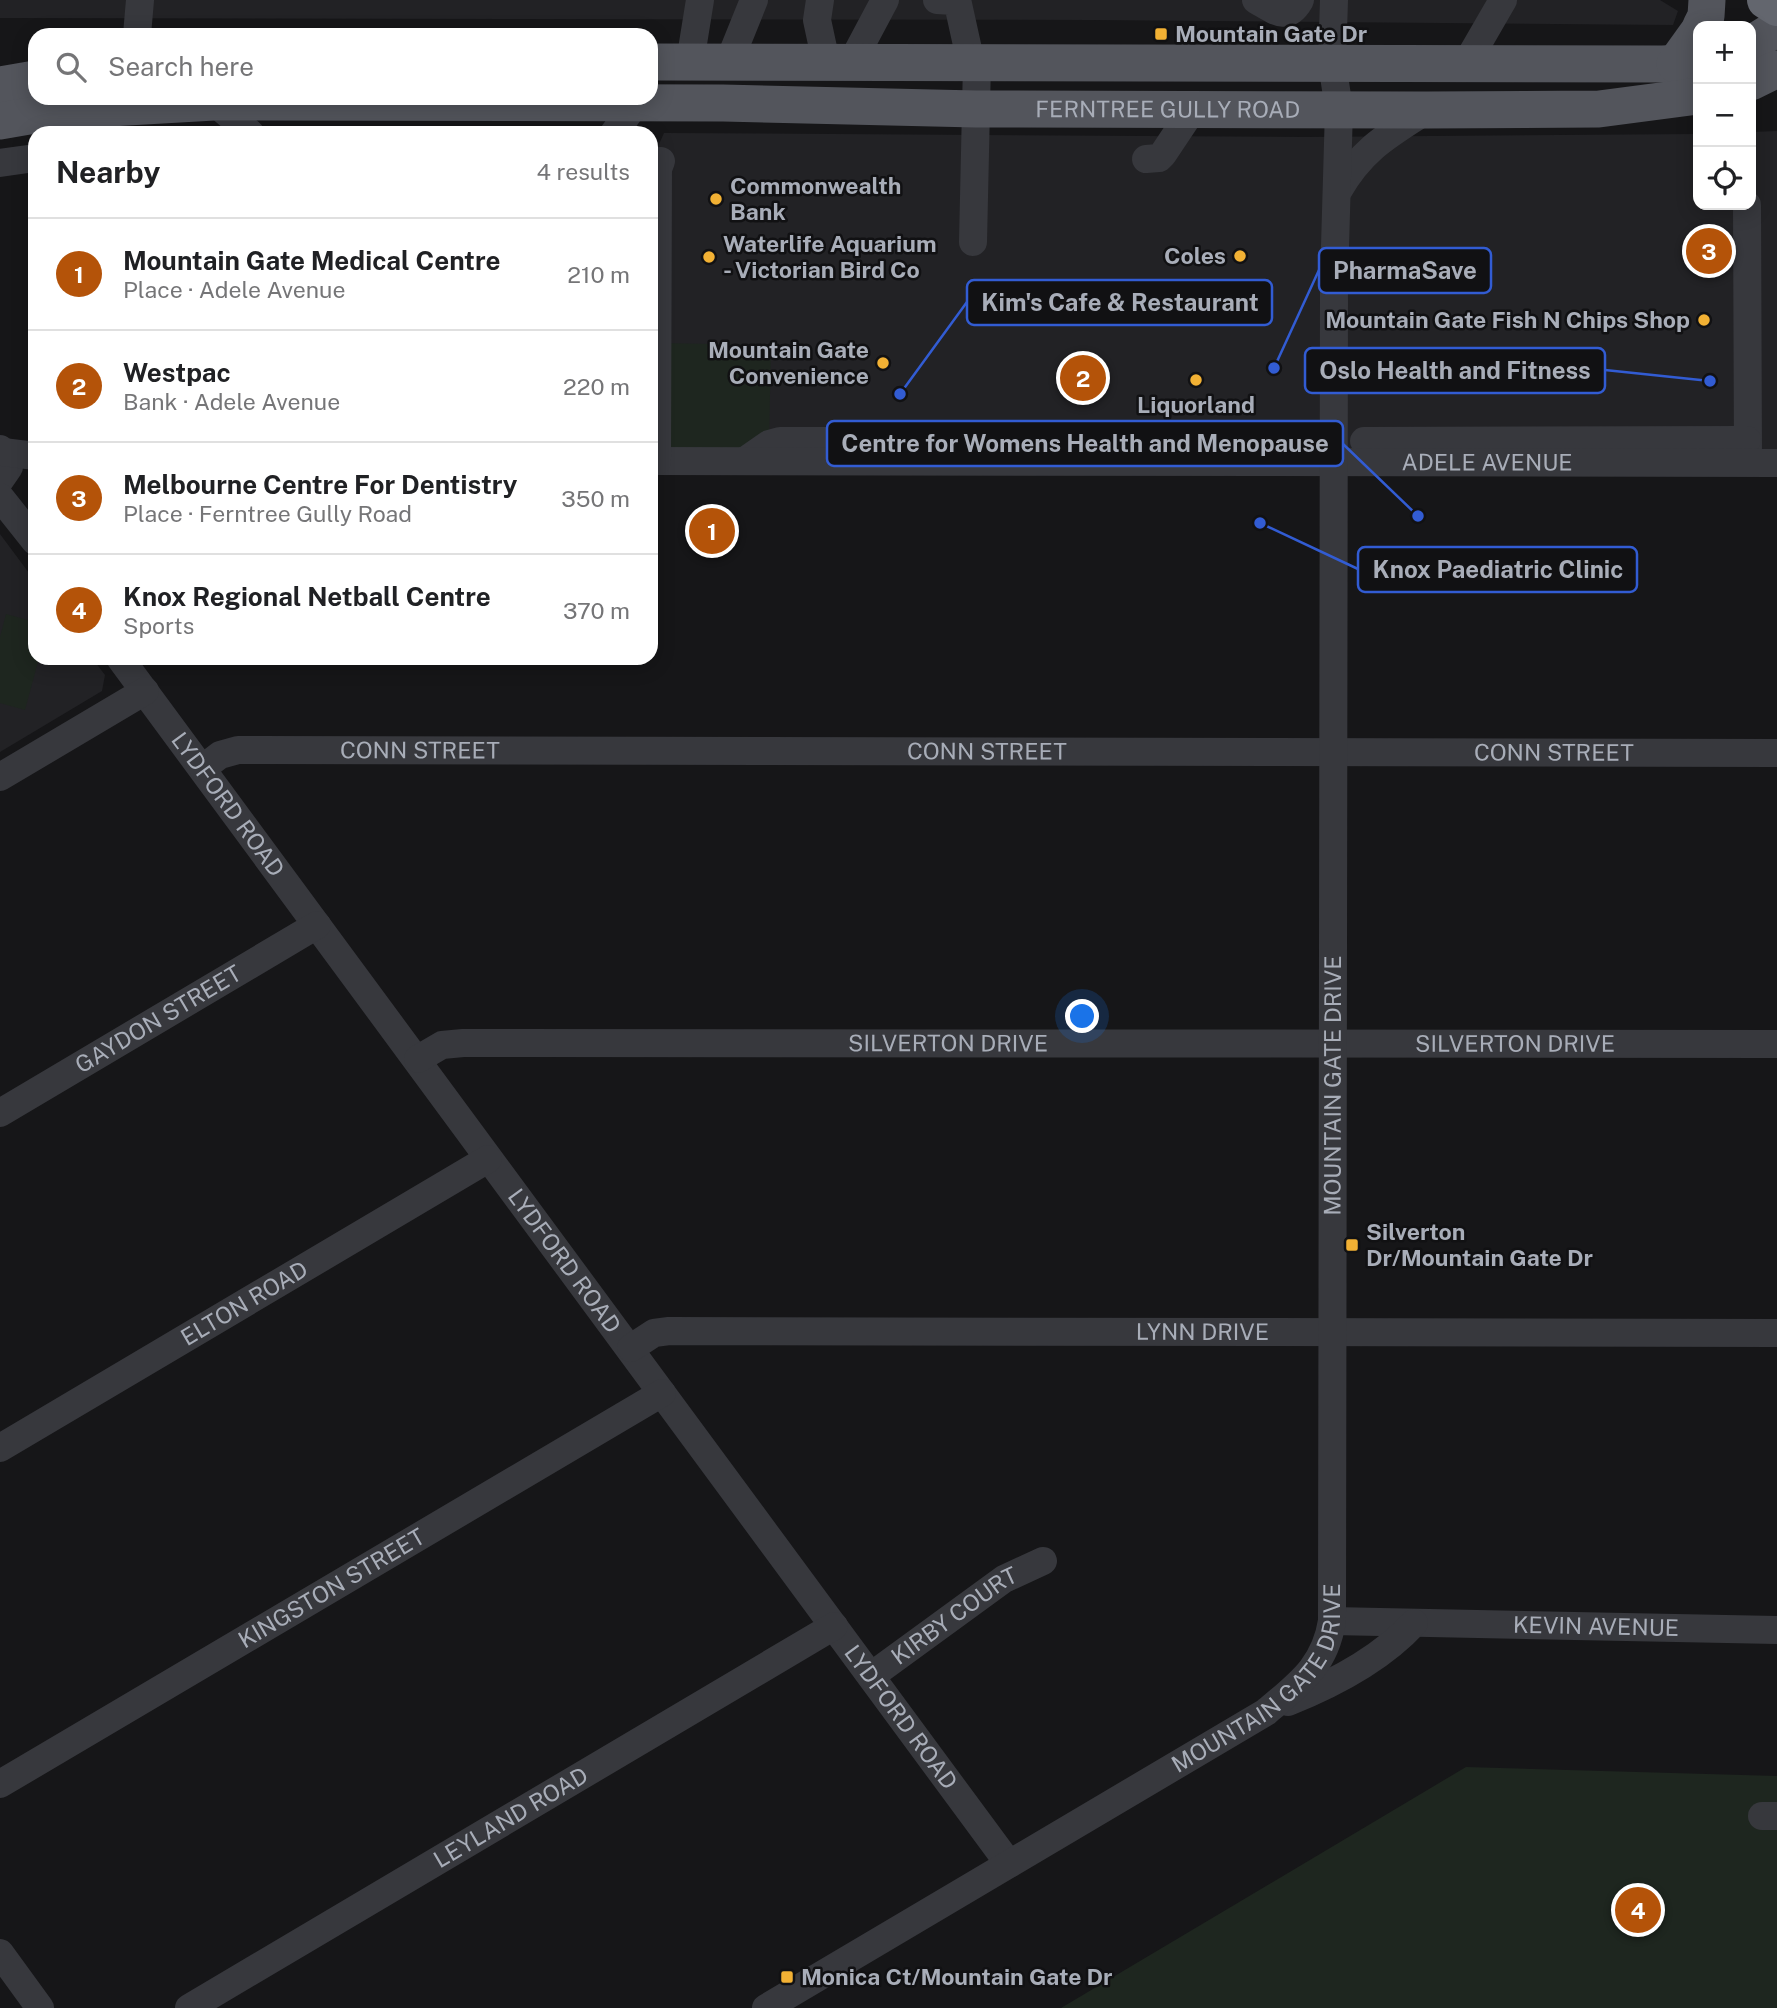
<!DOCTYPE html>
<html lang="en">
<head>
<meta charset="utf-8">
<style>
  body { margin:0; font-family:"Public Sans",sans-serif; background:#f6f6f6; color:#202124 }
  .controls { position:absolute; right:21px; top:21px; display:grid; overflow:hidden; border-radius:14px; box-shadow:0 4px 18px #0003 }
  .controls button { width:63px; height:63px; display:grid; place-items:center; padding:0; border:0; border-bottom:2px solid #e0e0e0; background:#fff; color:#202124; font:35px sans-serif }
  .you { position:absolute; left:1083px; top:1017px; width:24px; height:24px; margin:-18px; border:5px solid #fff; border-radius:50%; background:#1a73e8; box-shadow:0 0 0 10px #1a73e833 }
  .badge { display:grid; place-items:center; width:46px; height:46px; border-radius:50%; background:#b45309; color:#fff; font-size:23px; font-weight:700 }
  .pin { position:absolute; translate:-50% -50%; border:4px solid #fff; box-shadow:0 2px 7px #0006 }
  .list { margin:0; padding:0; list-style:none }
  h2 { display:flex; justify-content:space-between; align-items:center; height:91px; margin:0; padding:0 28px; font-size:30px }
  h2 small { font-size:23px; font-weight:400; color:#757577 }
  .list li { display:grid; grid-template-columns:46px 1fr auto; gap:21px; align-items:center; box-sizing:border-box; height:112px; padding:0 28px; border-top:2px solid #e0e0e0 }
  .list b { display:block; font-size:26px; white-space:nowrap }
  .list p { margin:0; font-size:23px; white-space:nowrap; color:#757577 }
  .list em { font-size:23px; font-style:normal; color:#757577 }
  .icon { flex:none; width:38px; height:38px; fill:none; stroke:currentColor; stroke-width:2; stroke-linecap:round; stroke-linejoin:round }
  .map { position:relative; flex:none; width:1777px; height:2008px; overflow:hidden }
  .search { position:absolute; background:#fff; box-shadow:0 4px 18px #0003; left:28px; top:28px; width:630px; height:77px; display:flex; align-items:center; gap:18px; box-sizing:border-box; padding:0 24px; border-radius:21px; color:#757577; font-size:26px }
  .panel { position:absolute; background:#fff; box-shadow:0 4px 18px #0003; left:28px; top:126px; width:630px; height:539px; border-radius:21px }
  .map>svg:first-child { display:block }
  .built { fill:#222225 }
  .green { fill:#1e261f }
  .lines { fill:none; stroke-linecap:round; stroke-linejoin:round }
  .minor { stroke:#37383d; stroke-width:28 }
  .major { stroke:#53555c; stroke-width:37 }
  .highway { stroke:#63666e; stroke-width:38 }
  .poi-dot { fill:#f2b134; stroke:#111113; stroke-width:2.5 }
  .labels { text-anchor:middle; stroke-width:5; stroke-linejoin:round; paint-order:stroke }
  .poi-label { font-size:23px; font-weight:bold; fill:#a8adb8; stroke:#111113; text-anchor:start }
  .street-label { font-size:23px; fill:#a8adb8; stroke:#111113 }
  .leader { fill:none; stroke:#325cd3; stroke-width:2.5 }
  .callout-dot { fill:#325cd3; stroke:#111113; stroke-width:2.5 }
  .callout { fill:#111113; stroke:#325cd3; stroke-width:2.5 }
  .callout-label { font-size:24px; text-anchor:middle; font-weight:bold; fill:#a8adb8 }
</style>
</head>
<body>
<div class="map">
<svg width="1777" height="2008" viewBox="0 0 1777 2008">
  <rect width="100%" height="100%" fill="#161618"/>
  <path class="built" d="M 0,0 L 1660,0 L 1678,11 L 1673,25 L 1093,20 L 0,18 Z
    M 1777,131 L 1777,463 L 651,461 L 651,162 L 664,133 L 1305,137 L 1698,134 L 1698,205 L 1751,205 L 1751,132 Z
    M 0,534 L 35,581 L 35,658 L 92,658 L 105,675 L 102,691 L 0,752 Z"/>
  <path class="green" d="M 658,343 L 771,345 L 769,444 L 657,461 Z
    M 6,614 L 35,622 L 35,658 L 39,658 L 25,710 L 0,703 L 0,637 Z
    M 1466,1767 L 1777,1776 L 1777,2008 L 1061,2008 Z"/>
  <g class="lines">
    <g class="minor">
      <path d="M 820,0 L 817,20 L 826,62"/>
      <path d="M 937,0 L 954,1 L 958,4 L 971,63"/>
      <path d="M 1256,0 C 1274,10 1287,23 1300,0"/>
      <path d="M 137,35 L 140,0"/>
      <path d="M 690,62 L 700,0"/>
      <path d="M 729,62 L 754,0"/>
      <path d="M 852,62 L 885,0"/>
      <path d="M 1466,64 L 1503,0"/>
      <path d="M 214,102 L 250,133"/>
      <path d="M 614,133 L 636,103"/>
      <path d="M 1146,159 L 1159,158 L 1163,154 L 1193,109"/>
      <path d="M 0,163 L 35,158"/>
      <path d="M 1338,191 C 1362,149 1388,135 1427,110"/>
      <path d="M 1747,205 L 1748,457"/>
      <path d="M 973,242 L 977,63"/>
      <path d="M 1364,441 L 1747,440"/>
      <path d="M 0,449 L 7,456 L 9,467 L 0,480"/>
      <path d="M 3,452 L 35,456"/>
      <path d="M 746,460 L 769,444 L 780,441 L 1254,441 L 1258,442 L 1290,462"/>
      <path id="s1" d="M 651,461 L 1777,463"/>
      <path d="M 657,461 L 658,169 L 661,161"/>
      <path d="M 0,497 L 35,541"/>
      <path id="s2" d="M 120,658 L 1009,1864"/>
      <path id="s3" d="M 203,768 L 220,755 L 238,750 L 1777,753"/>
      <path d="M 0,777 L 145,691"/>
      <path id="s4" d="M 418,1059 L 442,1045 L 463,1043 L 1777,1044"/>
      <path id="s5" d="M 0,1113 L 317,925"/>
      <path id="s6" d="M 631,1348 L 654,1333 L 669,1331 L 1777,1333"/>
      <path id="s7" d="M 0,1448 L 488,1159"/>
      <path id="s8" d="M 1332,1621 L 1777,1630"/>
      <path id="s9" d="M 871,1676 L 1004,1579 L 1043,1561"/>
      <path d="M 1288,1702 C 1333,1684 1381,1659 1414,1623"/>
      <path id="s10" d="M 0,1784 L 662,1393"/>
      <path d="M 1762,1816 L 1777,1816"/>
      <path d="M 0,1953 L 40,2008"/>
      <path id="s11" d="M 189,2008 L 834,1626"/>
      <path id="s12" d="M 766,2008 L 1266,1712 C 1299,1684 1325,1666 1332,1621 L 1334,281 L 1339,109 L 1332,63 L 1334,0"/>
    </g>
    <g class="major">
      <path d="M 1701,26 L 1706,16 L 1707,0"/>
      <path d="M 1751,44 L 1777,28"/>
      <path d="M 651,62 L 1663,64 L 1698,62"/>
      <path d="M 1675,64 L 1698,32"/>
      <path d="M 1751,82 L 1777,69"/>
      <path d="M 0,85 L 35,79"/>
      <path id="s13" d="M 0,121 L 58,111 L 214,102 L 723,103 L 976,109 L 1427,110 L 1599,109 L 1698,96"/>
    </g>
    <path class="highway" d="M 1766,0 L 1777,7"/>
  </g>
  <g class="poi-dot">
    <rect x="1154" y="27" width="14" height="14" rx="3.5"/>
    <circle cx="716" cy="199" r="7"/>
    <circle cx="1240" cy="256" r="7"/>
    <circle cx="709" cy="257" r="7"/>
    <circle cx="1704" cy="320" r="7"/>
    <circle cx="883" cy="363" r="7"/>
    <circle cx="1196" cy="380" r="7"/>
    <rect x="1345" y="1238" width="14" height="14" rx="3.5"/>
    <rect x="780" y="1970" width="14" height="14" rx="3.5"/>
  </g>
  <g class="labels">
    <g class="poi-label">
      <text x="1175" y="42">Mountain Gate Dr</text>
      <text x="730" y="194">Commonwealth<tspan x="730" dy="26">Bank</tspan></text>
      <text x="723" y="252">Waterlife Aquarium<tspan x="723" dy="26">- Victorian Bird Co</tspan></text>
      <text x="1226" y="264" text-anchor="end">Coles</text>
      <text x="1690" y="328" text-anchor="end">Mountain Gate Fish N Chips Shop</text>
      <text x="869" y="358" text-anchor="end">Mountain Gate<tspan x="869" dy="26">Convenience</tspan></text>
      <text x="1196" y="413" text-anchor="middle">Liquorland</text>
      <text x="1366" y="1240">Silverton<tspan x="1366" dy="26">Dr/Mountain Gate Dr</tspan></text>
      <text x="801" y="1985">Monica Ct/Mountain Gate Dr</text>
    </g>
    <g class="street-label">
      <text dy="8" stroke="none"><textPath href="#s13" startOffset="1169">FERNTREE GULLY ROAD</textPath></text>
      <text dy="8" stroke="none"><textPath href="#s1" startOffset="836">ADELE AVENUE</textPath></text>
      <text dy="8" stroke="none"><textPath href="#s3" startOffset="222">CONN STREET</textPath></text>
      <text dy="8" stroke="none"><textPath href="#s3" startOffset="789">CONN STREET</textPath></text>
      <text dy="8" stroke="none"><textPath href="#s3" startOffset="1356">CONN STREET</textPath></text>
      <text dy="8" stroke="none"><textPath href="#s2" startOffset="182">LYDFORD ROAD</textPath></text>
      <text dy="8" stroke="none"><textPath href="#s5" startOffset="184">GAYDON STREET</textPath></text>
      <text dy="8" stroke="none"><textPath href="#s4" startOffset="534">SILVERTON DRIVE</textPath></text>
      <text dy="8" stroke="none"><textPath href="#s4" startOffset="1101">SILVERTON DRIVE</textPath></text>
      <text dy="8" stroke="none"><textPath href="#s12" startOffset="1232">MOUNTAIN GATE DRIVE</textPath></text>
      <text dy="8" stroke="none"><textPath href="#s2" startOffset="749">LYDFORD ROAD</textPath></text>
      <text dy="8" stroke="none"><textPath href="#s7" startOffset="284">ELTON ROAD</textPath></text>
      <text dy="8" stroke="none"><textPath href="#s6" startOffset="576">LYNN DRIVE</textPath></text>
      <text dy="8" stroke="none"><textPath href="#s10" startOffset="385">KINGSTON STREET</textPath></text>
      <text dy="8" stroke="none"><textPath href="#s9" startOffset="103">KIRBY COURT</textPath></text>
      <text dy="8" stroke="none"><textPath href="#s8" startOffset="264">KEVIN AVENUE</textPath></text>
      <text dy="8" stroke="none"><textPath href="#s12" startOffset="604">MOUNTAIN GATE DRIVE</textPath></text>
      <text dy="8" stroke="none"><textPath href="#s2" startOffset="1316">LYDFORD ROAD</textPath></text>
      <text dy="8" stroke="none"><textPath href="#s11" startOffset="374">LEYLAND ROAD</textPath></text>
    </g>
  </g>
  <path class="leader" d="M1274 368L1319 270M900 394L967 302M1710 381L1605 370M1418 516L1343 444M1260 523L1358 569"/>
  <g class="callout-dot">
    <circle cx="1274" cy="368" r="7"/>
    <circle cx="900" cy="394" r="7"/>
    <circle cx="1710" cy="381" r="7"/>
    <circle cx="1418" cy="516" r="7"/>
    <circle cx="1260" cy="523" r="7"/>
  </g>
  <g class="callout">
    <rect x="1319" y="248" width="172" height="45" rx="7"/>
    <rect x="967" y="280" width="305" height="45" rx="7"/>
    <rect x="1305" y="348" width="300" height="45" rx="7"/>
    <rect x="827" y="421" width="516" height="45" rx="7"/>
    <rect x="1358" y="547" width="279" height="45" rx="7"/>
  </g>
  <g class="callout-label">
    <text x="1405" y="279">PharmaSave</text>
    <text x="1120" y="311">Kim's Cafe &amp; Restaurant</text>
    <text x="1455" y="379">Oslo Health and Fitness</text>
    <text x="1085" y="452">Centre for Womens Health and Menopause</text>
    <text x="1498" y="578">Knox Paediatric Clinic</text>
  </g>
</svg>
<div class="controls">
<button>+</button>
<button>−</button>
<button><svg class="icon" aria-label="locate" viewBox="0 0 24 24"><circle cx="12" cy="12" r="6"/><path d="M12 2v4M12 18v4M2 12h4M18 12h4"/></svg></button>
</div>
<div class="you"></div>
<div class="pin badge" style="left:712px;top:531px">1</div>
<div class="pin badge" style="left:1083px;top:378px">2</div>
<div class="pin badge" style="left:1709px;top:251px">3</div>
<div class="pin badge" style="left:1638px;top:1910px">4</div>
<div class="search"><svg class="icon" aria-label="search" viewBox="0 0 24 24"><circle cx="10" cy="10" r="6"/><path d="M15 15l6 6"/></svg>Search here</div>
<section class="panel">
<h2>Nearby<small>4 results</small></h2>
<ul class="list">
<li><span class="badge">1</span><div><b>Mountain Gate Medical Centre</b><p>Place · Adele Avenue</p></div><em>210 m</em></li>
<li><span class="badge">2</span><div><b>Westpac</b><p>Bank · Adele Avenue</p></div><em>220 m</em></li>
<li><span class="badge">3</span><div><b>Melbourne Centre For Dentistry</b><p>Place · Ferntree Gully Road</p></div><em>350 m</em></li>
<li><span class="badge">4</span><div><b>Knox Regional Netball Centre</b><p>Sports</p></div><em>370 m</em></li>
</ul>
</section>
</div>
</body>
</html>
